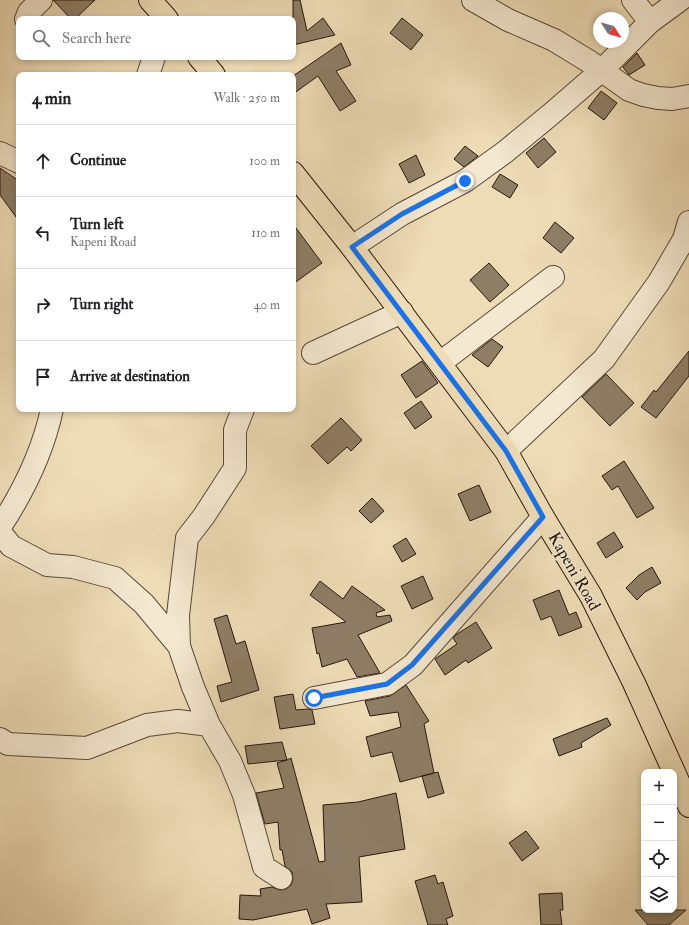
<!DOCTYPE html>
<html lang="en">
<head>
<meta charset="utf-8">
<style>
  body { margin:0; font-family:"IM FELL Double Pica",serif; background:#f6f6f6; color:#202124 }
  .controls { position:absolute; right:12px; bottom:12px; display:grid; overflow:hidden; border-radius:8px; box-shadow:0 2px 6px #0003 }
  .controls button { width:36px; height:36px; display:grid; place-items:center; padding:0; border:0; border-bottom:1px solid #e0e0e0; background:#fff; color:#202124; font:20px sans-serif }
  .compass { position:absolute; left:593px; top:12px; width:36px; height:36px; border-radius:50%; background:#fff; box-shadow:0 2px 6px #0003; rotate:126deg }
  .stop { position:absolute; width:12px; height:12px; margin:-9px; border:3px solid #1a73e8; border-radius:50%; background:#fff }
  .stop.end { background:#1a73e8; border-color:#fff; box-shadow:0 1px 4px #0008 }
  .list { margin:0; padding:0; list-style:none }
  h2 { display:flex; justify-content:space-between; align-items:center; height:52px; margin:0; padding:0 16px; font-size:17px }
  h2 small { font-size:13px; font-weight:400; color:#757577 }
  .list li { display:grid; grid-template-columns:26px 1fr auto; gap:12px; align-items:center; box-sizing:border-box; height:72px; padding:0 16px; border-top:1px solid #e0e0e0 }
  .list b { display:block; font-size:15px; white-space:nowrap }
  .list p { margin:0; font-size:13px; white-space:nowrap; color:#757577 }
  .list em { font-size:13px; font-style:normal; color:#757577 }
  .icon { flex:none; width:22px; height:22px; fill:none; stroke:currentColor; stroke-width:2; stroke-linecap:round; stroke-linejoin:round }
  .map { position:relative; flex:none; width:689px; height:925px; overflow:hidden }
  .search { position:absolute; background:#fff; box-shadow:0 2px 6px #0003; left:16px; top:16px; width:280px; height:44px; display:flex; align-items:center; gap:10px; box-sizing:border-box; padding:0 14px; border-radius:8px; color:#757577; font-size:15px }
  .panel { position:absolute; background:#fff; box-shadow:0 2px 6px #0003; left:16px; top:72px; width:280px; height:340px; border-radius:8px }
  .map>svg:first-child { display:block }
  .building { fill:#8e7e66; stroke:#27180f }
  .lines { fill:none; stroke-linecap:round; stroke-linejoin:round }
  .minor-casing { stroke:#594939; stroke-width:24 }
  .major-casing { stroke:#27180f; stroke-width:24 }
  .minor { stroke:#f4e8d0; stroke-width:22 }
  .major { stroke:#eedcb6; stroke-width:22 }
  .route { stroke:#1a73e8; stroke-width:5 }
  .labels { text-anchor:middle; stroke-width:3; stroke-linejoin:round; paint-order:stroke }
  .street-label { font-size:17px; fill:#27180f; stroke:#f4e8d0 }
</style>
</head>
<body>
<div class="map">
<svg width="689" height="925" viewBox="0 0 689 925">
  <rect width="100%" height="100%" fill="#eedcb6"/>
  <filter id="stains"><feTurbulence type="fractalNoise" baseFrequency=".005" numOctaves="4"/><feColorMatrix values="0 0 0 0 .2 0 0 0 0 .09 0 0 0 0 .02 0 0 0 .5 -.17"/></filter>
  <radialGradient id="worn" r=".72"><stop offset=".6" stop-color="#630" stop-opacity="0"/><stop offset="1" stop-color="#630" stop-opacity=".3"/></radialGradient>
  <path class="building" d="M 53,0 L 95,0 L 75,19 L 71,19 Z
    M 293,0 L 300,0 L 307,31 L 323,18 L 335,35 L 293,45 Z
    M 402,18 L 423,35 L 411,50 L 390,33 Z
    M 341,43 L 351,65 L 336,71 L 356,101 L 340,111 L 318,76 L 293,94 L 293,76 Z
    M 637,53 L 645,65 L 629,75 L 623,67 Z
    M 601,91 L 617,103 L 604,120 L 588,108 Z
    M 544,138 L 556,152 L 538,168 L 526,153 Z
    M 465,146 L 478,156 L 464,167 L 454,159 Z
    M 416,155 L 425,175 L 409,183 L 399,164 Z
    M 0,168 L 19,181 L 19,221 L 0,195 Z
    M 500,174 L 518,185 L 510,198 L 492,187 Z
    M 555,222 L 574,238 L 561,253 L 543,238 Z
    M 293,224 L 322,263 L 293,284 Z
    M 489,263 L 509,285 L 490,302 L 470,280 Z
    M 492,339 L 503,347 L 488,367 L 472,355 Z
    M 689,351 L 689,376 L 656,418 L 641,407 L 654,390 L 656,392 Z
    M 422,361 L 438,383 L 416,398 L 401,375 Z
    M 606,374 L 634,403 L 610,426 L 582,397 Z
    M 421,401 L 432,417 L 415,429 L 404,413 Z
    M 341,418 L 362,440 L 351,451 L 347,447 L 328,464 L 311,446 Z
    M 624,461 L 654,508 L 637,518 L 618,486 L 612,490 L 602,476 Z
    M 479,485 L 491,512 L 470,521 L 458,494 Z
    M 372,498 L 384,511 L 371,523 L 359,511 Z
    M 614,532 L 623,547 L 606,558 L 597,543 Z
    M 406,538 L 416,554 L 402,562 L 393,546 Z
    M 652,567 L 661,583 L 645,592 L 637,600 L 626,588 L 639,575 Z
    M 423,576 L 433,599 L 412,609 L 401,586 Z
    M 320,581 L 343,599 L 352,586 L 385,610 L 376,613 L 377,617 L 390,615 L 392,621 L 358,635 L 380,673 L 357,677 L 347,659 L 322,667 L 319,653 L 317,654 L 312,628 L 346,622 L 310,595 Z
    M 559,590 L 569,615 L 576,612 L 582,627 L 559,636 L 551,616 L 541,620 L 533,600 Z
    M 227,615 L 236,644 L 245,641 L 259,690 L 221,702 L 217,686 L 232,682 L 214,619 Z
    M 476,622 L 492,648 L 468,663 L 466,660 L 445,675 L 435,659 L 457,644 L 453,638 L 457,634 Z
    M 406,685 L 429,721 L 424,724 L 434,773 L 400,782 L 392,752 L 371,757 L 366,737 L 401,727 L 398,712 L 370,716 L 365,701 L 390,696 Z
    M 293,694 L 296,710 L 308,709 L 312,710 L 315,724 L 280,729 L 274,697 Z
    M 607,718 L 611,725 L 581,743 L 582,747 L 559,756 L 553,739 Z
    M 282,742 L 287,760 L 291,758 L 319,862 L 325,861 L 323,805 L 358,802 L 396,793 L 400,815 L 405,849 L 359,857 L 362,902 L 326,904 L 330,918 L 312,924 L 307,909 L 253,920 L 239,919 L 240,895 L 261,896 L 260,889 L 272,887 L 280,890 L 286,889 L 291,885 L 293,879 L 292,872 L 285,866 L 282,850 L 280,850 L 278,822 L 265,824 L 256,793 L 284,788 L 277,763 L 287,760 L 248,764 L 245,746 Z
    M 438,772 L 444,793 L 428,798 L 422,776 Z
    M 526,831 L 539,848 L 522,861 L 509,843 Z
    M 435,875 L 438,884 L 443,882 L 453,916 L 446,919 L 448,925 L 428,925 L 415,881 Z
    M 562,893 L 563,910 L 560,910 L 562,925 L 541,925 L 539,894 Z
    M 635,910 L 686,910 L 669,925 L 648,925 Z"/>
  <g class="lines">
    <defs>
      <path id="minor" d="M 473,0 L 508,20 L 554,40 L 590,62 L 629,90 L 643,95 L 658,98 L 672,99 L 689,96
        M 633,0 L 650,22
        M 26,19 L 29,12 L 41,0
        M 148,75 L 154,57
        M 0,153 L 19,162
        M 352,247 L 402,214 L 465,181 L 505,152 L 550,115 L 602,70 L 650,22 L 680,0
        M 313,353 L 402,312
        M 440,363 L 553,277
        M 506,451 L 604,359 L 659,282 L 684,239 L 689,222
        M 0,527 C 23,492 43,451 52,409
        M 0,532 L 11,546 L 47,565 L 73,567 L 115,578 L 144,604 L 179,646 L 193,687 L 209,725 L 230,761 L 244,795 L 264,867 L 281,878
        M 179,646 L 178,615 L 187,538 L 204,516 L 235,468 L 235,430 L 243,409
        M 314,698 L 387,684 L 413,665 L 543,517
        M 0,739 L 8,744 L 87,748 L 147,725 L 178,721 L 209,725"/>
      <path id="major" d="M 150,0 L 167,19
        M 199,57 L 214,75
        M 293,173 L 352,247 L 506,451 L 543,517 L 591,596 L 634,683 L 674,772
        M 674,772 L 689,806"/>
    </defs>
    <use href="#minor" class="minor-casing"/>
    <use href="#major" class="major-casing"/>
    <use href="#minor" class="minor"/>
    <use href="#major" class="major"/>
  </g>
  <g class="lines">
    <path class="route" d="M 314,698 L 387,684 L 412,665 L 543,517 L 506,451 L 352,247 L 402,214 L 465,181"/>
  </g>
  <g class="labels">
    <g class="street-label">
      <text transform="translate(575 571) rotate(60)" y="6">Kapeni Road</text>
    </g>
  </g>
  <rect width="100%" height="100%" filter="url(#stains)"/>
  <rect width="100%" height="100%" fill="url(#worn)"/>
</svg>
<div class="controls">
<button>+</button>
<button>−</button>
<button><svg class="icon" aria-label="locate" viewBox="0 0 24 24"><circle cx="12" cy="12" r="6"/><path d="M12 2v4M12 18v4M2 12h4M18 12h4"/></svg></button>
<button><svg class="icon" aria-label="layers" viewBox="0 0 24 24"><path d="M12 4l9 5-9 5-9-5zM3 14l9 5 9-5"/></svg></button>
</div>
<svg class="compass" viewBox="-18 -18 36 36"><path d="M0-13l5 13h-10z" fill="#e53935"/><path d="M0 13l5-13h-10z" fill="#757577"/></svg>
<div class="stop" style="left:314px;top:698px"></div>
<div class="stop end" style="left:465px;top:181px"></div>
<div class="search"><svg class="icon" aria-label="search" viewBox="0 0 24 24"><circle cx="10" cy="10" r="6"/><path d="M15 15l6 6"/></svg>Search here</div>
<section class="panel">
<h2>4 min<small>Walk · 250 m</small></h2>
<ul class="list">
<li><svg class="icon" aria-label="ahead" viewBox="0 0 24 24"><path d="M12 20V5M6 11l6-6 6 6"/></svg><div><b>Continue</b></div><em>100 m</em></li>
<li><svg class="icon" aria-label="left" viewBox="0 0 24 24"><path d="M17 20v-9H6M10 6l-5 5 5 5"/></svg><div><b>Turn left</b><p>Kapeni Road</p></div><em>110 m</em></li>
<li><svg class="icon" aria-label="right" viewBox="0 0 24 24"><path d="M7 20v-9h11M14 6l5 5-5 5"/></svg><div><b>Turn right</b></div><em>40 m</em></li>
<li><svg class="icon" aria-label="arrive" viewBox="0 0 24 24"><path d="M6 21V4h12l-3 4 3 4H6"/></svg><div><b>Arrive at destination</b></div></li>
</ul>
</section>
</div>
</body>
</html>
